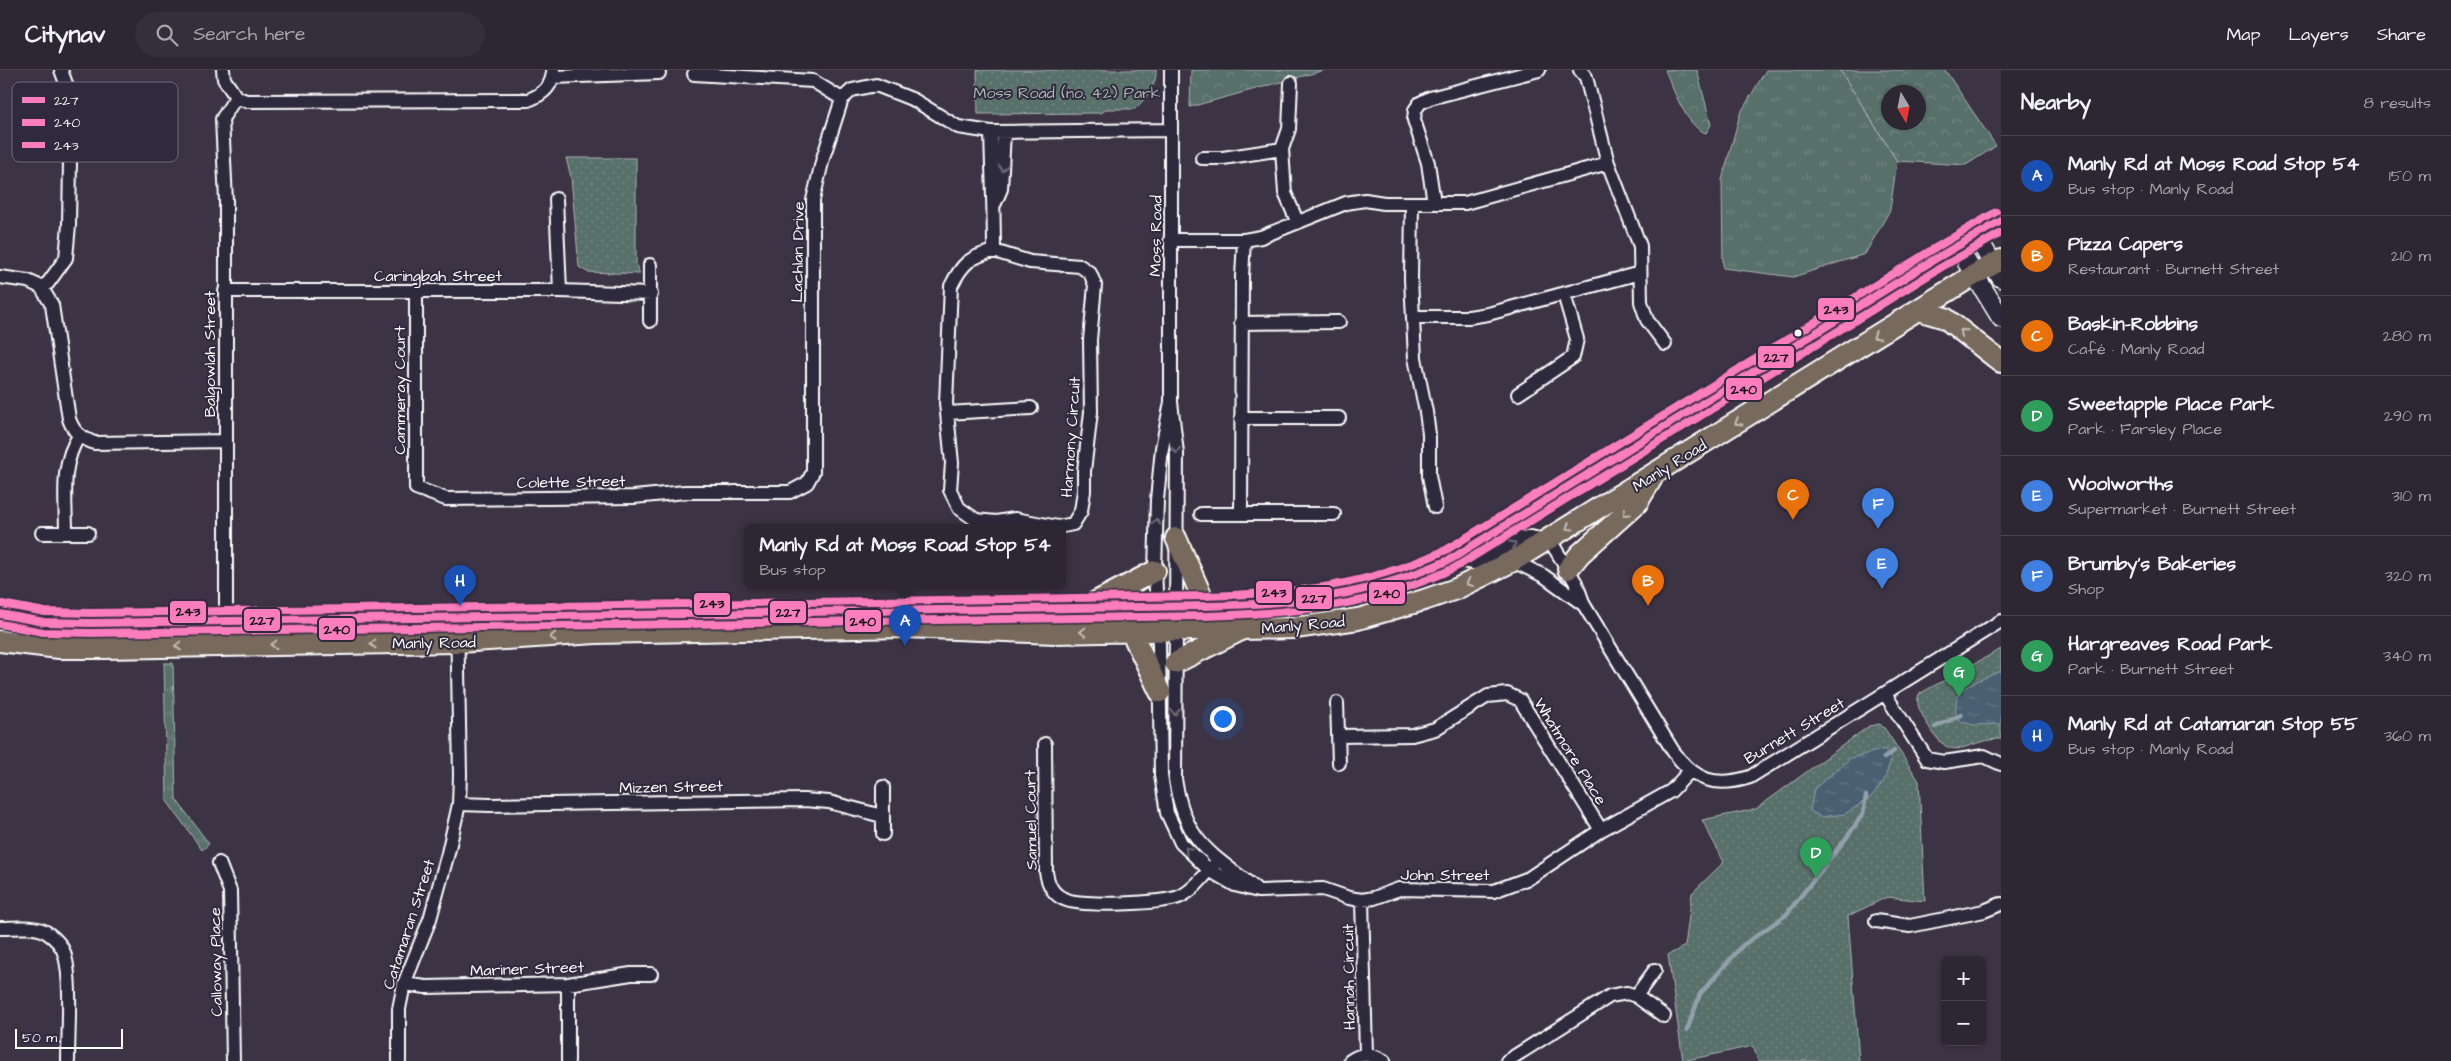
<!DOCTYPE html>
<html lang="en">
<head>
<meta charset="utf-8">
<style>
  body { margin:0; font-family:"Architects Daughter",sans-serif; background:#352e3b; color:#f1f3f6 }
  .controls { position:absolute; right:15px; bottom:15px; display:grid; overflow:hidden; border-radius:8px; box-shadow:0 1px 4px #0004 }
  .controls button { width:45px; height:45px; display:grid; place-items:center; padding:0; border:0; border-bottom:1px solid #48434e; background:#2d2633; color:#f1f3f6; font:25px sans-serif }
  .compass { position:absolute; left:1881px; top:15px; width:45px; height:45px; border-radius:50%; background:#2d2633; box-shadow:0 1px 4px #0004; rotate:170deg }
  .scale { position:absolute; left:15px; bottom:12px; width:108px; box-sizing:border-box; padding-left:5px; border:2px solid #fff; border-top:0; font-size:14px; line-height:18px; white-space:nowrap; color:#fff; -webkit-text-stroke:4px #2f2a3d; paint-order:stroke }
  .you { position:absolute; left:1222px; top:648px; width:18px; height:18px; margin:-12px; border:4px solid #fff; border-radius:50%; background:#1a73e8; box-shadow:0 0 0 8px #1a73e833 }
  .badge { display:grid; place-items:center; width:32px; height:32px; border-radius:50%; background:#ffd166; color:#fff; font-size:16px; font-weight:700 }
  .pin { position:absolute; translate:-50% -41px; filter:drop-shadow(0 1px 2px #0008) }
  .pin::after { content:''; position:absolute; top:26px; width:18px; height:15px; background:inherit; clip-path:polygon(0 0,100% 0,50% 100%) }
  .popup { position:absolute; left:744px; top:454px; width:322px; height:65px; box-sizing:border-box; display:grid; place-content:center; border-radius:8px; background:#2d2633; filter:drop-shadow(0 1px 4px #0005); font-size:16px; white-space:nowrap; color:#a7a5ac }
  .popup b { font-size:19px; color:#f1f3f6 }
  .popup::after { content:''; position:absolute; left:50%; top:100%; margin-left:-10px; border:10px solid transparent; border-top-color:#2d2633 }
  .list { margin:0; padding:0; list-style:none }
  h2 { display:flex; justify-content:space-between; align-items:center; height:65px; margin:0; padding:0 20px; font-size:21px }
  h2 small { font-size:16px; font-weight:400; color:#a7a5ac }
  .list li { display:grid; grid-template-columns:32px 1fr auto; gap:15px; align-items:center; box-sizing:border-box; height:80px; padding:0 20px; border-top:1px solid #48434e }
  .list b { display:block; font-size:19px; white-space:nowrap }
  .list p { margin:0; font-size:16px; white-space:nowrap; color:#a7a5ac }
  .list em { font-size:16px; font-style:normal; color:#a7a5ac }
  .icon { flex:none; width:28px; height:28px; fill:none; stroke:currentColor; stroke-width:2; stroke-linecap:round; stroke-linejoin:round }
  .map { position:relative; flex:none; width:2001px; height:991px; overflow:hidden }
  header { display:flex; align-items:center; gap:30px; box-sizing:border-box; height:70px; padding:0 25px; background:#2d2633; border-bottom:1px solid #48434e }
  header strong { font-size:24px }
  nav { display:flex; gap:28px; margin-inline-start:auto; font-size:18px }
  .search { width:350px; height:45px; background:#352e3b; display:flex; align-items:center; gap:12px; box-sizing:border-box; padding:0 18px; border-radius:28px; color:#a7a5ac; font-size:19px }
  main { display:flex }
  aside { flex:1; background:#2d2633 }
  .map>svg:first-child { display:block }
  .grass { fill:url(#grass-tufts); stroke:#acb7b4 }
  .forest { fill:url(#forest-crowns); stroke:#acb7b4; fill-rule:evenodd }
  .park { fill:url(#park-dots); stroke:#acb7b4 }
  .water { fill:url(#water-ripples); stroke:#92a0ab }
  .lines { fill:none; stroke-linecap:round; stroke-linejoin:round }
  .stream { stroke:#92a0ab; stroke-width:4.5 }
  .minor-casing { stroke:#fff; stroke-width:16 }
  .secondary-casing { stroke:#fff; stroke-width:21 }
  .primary-casing { stroke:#fff; stroke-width:24 }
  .minor { stroke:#2f2a3d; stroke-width:12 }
  .secondary { stroke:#2f2a3d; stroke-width:18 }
  .primary { stroke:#77695c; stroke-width:20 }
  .bus-1-casing { stroke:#2f2a3d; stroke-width:11 }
  .bus-2-casing { stroke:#2f2a3d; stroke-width:11 }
  .bus-3-casing { stroke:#2f2a3d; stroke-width:11 }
  .bus-1 { stroke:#fc7dbd; stroke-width:8 }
  .bus-2 { stroke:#fc7dbd; stroke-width:8 }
  .bus-3 { stroke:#fc7dbd; stroke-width:8 }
  .oneway { stroke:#6d6a77 }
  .oneway2 { stroke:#c2bcb6 }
  .bus-dot { fill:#fff; stroke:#2f2a3d; stroke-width:2 }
  .labels { text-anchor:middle; stroke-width:4; stroke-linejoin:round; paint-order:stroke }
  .park-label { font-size:16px; fill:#acb7b4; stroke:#2f2a3d }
  .street-label { font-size:16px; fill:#fff; stroke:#2f2a3d }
  .key { fill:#2f2a3d; stroke:#6d6a77; stroke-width:1 }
  .key-label { font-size:14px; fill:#fff }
  .line-badge { stroke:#2f2a3d; stroke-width:2 }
  .pale-badge-label { font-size:14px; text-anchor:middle; font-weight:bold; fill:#111 }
</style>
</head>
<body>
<header>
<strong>Citynav</strong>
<div class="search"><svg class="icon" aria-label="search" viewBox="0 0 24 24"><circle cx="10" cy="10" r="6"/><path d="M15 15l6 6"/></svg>Search here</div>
<nav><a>Map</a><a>Layers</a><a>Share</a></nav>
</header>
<main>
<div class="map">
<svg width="2001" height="991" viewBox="0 0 2001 991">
  <defs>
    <pattern id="grass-tufts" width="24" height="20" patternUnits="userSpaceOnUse" patternTransform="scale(1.25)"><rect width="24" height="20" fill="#586f6a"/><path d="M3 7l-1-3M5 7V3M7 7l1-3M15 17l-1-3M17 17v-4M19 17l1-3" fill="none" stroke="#718580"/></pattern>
    <pattern id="forest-crowns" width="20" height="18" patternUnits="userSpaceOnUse" patternTransform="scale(1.25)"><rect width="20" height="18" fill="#586f6a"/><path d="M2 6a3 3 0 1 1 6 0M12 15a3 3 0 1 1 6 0" fill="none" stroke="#718580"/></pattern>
    <pattern id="park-dots" width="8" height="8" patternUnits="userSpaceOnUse" patternTransform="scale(1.25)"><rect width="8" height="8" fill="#586f6a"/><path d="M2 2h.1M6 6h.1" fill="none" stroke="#718580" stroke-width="1.8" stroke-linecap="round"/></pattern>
    <pattern id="water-ripples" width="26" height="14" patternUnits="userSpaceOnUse" patternTransform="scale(1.25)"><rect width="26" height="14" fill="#496173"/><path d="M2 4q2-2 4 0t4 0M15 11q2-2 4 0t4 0" fill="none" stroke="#647988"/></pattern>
  </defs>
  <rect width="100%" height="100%" fill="#3c3344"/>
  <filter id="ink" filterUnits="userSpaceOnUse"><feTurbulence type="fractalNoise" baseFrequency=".02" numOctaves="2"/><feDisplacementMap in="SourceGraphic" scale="10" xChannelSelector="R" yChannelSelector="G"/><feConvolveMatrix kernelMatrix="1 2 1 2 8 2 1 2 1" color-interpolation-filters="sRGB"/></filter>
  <g filter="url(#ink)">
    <path class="grass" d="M 1766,0 L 1840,0 L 1897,91 L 1890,140 L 1865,184 L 1793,207 L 1723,198 L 1722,110 L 1740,44 Z
      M 164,593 L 173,593 L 176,729 L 209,774 L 202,780 L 167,731 Z"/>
    <path class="forest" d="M 1191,0 L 1325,0 L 1190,37 Z
      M 1665,0 L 1697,0 L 1711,55 L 1706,63 C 1686,57 1673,18 1665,0 Z
      M 1840,0 L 1945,0 L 1996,76 L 1966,95 L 1897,91 ZM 1918,22 L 1918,52 L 1888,52 L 1888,22 Z"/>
    <path class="park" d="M 977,0 L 1156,0 C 1157,16 1146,28 1135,39 L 1107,39 L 1101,43 L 978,44 Z
      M 566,88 L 636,88 L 636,195 L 640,204 L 587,202 L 579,197 L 571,107 Z
      M 2001,579 L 2001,669 C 1961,670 1954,699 1926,652 C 1921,642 1915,635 1919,624 Z
      M 1880,654 L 1885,659 L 1919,711 L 1925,831 L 1887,827 L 1848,846 L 1859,991 L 1758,991 L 1753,976 L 1683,991 L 1668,885 L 1685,876 L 1692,823 L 1724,792 L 1702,750 L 1756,739 L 1869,656 Z"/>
    <path class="water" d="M 2001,601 L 2001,654 L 1973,655 L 1957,650 C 1949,615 1976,613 2001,601 Z
      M 1885,679 L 1891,690 L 1884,711 L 1871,727 L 1845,744 L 1821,747 L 1810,741 L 1814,719 L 1851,688 Z"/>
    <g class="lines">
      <path class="stream" d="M 1935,657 L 1961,645
        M 1884,688 L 1894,681
        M 1687,960 L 1700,924 L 1742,876 L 1786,845 L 1847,767 L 1863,744 L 1866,726"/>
      <defs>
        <path id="minor" d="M 223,0 L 224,9 L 236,27 L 222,49 L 226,131 L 226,576
          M 1171,0 L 1171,332 L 1177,383 L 1175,709 C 1185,772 1208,781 1255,818
          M 1580,0 L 1586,7 L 1608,93 L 1640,176 L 1641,232 L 1647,250 L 1665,274
          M 694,4 L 813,11 L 842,29
          M 553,7 L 659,3
          M 1291,13 L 1289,59 L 1282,79 L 1285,123 L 1297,151
          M 236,27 L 246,31 L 528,30 C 542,25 553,16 553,0
          M 991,62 C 992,102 994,141 994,181
          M 1202,88 L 1223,88 L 1282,79
          M 556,129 L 560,221
          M 995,133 L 1001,119 L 1004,62
          M 1412,133 L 1411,209 L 1415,288 L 1426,342 L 1429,364 L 1429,406 L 1435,437
          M 1434,133 L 1428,93 L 1414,50 L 1415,40 L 1420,33 L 1430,28 L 1539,0
          M 1170,170 L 1244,170 L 1261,167 L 1346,133 L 1365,130 L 1384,133 L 1465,133 L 1608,93
          M 994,181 L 1030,192 L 1080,196 L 1090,203 L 1095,215 L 1090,270 L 1091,342 L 1084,401 L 1084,421 L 1081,441 L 1073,454 L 1058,457 L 1015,449 L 996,452 L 976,450 L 959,438 L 950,420 L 952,393 L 946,333 L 951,216 C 962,194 969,187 994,181 Z
          M 0,207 L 28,211 L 41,217 L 52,235 L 69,349 C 74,363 80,367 94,373 L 226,371
          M 41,217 L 48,213 L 66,188 L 69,155 L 71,27 L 61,0
          M 225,221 L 560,221 L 651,224
          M 416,222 L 416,418 L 446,429 L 634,427 L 685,422 L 729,422
          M 1415,247 L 1469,247 L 1488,244 L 1640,203
          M 650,251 L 650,195
          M 1241,253 L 1339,252
          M 1518,324 L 1573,287 L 1577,269 L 1564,224
          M 1171,332 L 1162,378 L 1157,430 L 1155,501 L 1159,575 L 1161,705 L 1167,743 L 1175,760 L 1181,773 L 1209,800 L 1235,815 L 1258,821 L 1323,819 L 1349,828 L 1362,830 L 1374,828 L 1399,819 L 1494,821 L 1529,808 L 1601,760 L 1671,721 L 1690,701
          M 947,343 L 1031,338
          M 1241,348 L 1339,348
          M 734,422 L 790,422 L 807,413 L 813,402 L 813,130 L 823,88 L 842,29 L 852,20 L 876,15 L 914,30 L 958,57 L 991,62 L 1171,60
          M 1201,444 L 1334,444
          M 1241,444 L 1242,207 L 1244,170
          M 66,462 C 66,428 60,395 79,366
          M 42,463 L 88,463
          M 1451,489 L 1474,493 L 1522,469 L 1531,467 L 1547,471 L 1554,477 L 1576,513 L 1584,535 L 1673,681 C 1695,711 1715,718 1750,707 L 2001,551
          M 1513,491 L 1544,506 L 1584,535
          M 1885,624 L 1927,689 L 1944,692 L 1984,686 L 2001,694
          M 1337,633 L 1339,693
          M 1339,666 L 1412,665 L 1435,659 L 1488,626 L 1507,624 L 1520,630 L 1601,760
          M 1045,674 L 1046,802 C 1048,814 1052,824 1064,829 C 1079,837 1166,834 1181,826 C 1194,820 1205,805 1214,795
          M 883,717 L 883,764
          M 459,734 L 490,735 L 804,730 L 829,732 L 882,746
          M 219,793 L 230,821 L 233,991
          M 1362,830 L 1366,984
          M 1876,851 L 1910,856 L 1984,841 L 2001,834
          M 0,858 C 14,858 34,855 46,862 C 55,868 63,876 65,886 C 72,912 68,962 68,991
          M 1655,900 L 1636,926 L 1664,946
          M 404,914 L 426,917 L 568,914 L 631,904 L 651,904
          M 568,914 L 568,991
          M 399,991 L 399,939 L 404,914 L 430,849 L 448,783 L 459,734 L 460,705 L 457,548
          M 1350,991 C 1362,982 1372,984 1384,991
          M 1507,991 L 1610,926 L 1627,923 L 1636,926"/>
        <path id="secondary" d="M 1976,165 L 2001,208
          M 1957,176 L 2001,248"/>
        <path id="primary" d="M 1918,240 L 1945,248 L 2001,292
          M 1176,468 L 1206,536
          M 1568,499 L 1580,484 L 1637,433 L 1652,408
          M 1088,536 L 1155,501
          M 0,544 L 44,552 L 91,553 L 1206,536 C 1297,533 1368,531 1451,489 L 1935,189 L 2001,151
          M 1131,561 L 1160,622
          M 0,571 L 59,578 L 104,578 L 458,572 L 596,563 L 905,557 L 1055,563 L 1295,558 L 1358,549 L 1424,530 L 1456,519 L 1513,491 L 1974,205 L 2001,190
          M 1175,593 L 1237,562"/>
      </defs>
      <use href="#minor" class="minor-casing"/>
      <use href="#secondary" class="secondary-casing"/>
      <use href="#primary" class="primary-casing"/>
      <use href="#minor" class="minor"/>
      <use href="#secondary" class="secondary"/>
      <use href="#primary" class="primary"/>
      <defs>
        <path id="bus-1" d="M 0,544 L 44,552 L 91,553 L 1206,536 C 1298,533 1365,528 1451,489 L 1935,189 L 2001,151"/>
        <path id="bus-2" d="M 0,554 L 43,562 L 91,563 L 1206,546 C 1296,543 1374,537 1456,497 L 1940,198 L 2001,163"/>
        <path id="bus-3" d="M 2,534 L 45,542 L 91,543 L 1206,526 C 1296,523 1362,518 1446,480 L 1930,181 L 1996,142"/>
      </defs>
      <use href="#bus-1" class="bus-1-casing"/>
      <use href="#bus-2" class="bus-2-casing"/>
      <use href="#bus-3" class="bus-3-casing"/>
      <use href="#bus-1" class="bus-1"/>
      <use href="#bus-2" class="bus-2"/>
      <use href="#bus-3" class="bus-3"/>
    </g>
    <defs><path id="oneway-chevron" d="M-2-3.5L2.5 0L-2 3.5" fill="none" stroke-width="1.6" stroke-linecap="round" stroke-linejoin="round" transform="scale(1.25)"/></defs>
    <g class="oneway">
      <use href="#oneway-chevron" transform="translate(1003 98) rotate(94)"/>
      <use href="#oneway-chevron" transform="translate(1176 380) rotate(86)"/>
      <use href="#oneway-chevron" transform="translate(1156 452) rotate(-89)"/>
      <use href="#oneway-chevron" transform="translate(1513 474) rotate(-28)"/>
      <use href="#oneway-chevron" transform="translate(1175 642) rotate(90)"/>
      <use href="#oneway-chevron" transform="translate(1188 780) rotate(-132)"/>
    </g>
    <g class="oneway2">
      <use href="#oneway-chevron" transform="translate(1963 262) rotate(-141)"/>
      <use href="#oneway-chevron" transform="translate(1876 266) rotate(148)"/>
      <use href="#oneway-chevron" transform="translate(1738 352) rotate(148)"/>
      <use href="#oneway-chevron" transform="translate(1626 443) rotate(138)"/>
      <use href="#oneway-chevron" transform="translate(1569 457) rotate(148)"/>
      <use href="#oneway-chevron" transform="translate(1469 513) rotate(155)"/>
      <use href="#oneway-chevron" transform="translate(1083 562) rotate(179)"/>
      <use href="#oneway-chevron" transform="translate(553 567) rotate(175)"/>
      <use href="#oneway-chevron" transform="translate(373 574) rotate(179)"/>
      <use href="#oneway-chevron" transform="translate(274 575) rotate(179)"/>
      <use href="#oneway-chevron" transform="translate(178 576) rotate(179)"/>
    </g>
  </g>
  <circle class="bus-dot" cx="1798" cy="263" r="4.5"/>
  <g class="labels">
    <g class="park-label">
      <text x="1067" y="28">Moss Road (no. 42) Park</text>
    </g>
    <g class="street-label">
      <text transform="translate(1155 166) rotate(-89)" y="6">Moss Road</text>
      <text transform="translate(797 182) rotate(-89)" y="6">Lachlan Drive</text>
      <text x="438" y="211">Caringbah Street</text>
      <text transform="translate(209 284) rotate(-90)" y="6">Balgowlah Street</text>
      <text transform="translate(399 320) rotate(-90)" y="6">Cammeray Court</text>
      <text transform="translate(1070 367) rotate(-86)" y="6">Harmony Circuit</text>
      <text transform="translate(1669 395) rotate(-32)" y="6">Manly Road</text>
      <text transform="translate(571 411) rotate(-1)" y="6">Colette Street</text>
      <text transform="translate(1303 554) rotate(-5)" y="6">Manly Road</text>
      <text transform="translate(434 572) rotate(-1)" y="6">Manly Road</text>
      <text transform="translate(1794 660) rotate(-31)" y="6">Burnett Street</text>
      <text transform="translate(1571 681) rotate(58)" y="6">Whatmore Place</text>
      <text transform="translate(671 716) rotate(-1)" y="6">Mizzen Street</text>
      <text transform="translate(1030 750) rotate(-91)" y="6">Samuel Court</text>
      <text x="1445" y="810">John Street</text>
      <text transform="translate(408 854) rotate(-72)" y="6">Catamaran Street</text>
      <text transform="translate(215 892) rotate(-91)" y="6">Calloway Place</text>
      <text transform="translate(527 898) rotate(-2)" y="6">Mariner Street</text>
      <text transform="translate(1348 907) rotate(-91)" y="6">Hannah Circuit</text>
    </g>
  </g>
  <rect x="12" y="12" width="166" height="80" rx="8" class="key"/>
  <rect x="22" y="27" width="23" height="6" fill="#fc7dbd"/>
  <rect x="22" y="49" width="23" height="7" fill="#fc7dbd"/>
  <rect x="22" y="72" width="23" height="6" fill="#fc7dbd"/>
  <g class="key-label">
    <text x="54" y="35">227</text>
    <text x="54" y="57">240</text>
    <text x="54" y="80">243</text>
  </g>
  <g class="line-badge">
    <rect x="1817" y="227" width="38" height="24" rx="5" fill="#fc7dbd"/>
    <rect x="1757" y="275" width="38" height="24" rx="5" fill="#fc7dbd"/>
    <rect x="1725" y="307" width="38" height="24" rx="5" fill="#fc7dbd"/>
    <rect x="1255" y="510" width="38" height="24" rx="5" fill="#fc7dbd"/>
    <rect x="1368" y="511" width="38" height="24" rx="5" fill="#fc7dbd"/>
    <rect x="1295" y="516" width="38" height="24" rx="5" fill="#fc7dbd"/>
    <rect x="693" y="522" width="38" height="24" rx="5" fill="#fc7dbd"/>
    <rect x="169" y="530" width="38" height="24" rx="5" fill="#fc7dbd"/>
    <rect x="769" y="530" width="38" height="24" rx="5" fill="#fc7dbd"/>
    <rect x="243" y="538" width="38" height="24" rx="5" fill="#fc7dbd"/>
    <rect x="844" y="539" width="38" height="24" rx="5" fill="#fc7dbd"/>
    <rect x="318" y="547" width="38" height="24" rx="5" fill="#fc7dbd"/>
  </g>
  <g class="pale-badge-label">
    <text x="1836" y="244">243</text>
    <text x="1776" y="292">227</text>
    <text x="1744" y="324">240</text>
    <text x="1274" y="527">243</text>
    <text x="1387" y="528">240</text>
    <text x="1314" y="533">227</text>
    <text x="712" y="538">243</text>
    <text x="188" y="546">243</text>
    <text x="788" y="547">227</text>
    <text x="262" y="555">227</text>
    <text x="863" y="556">240</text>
    <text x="337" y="564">240</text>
  </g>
</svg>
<div class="controls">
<button>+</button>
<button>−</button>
</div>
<svg class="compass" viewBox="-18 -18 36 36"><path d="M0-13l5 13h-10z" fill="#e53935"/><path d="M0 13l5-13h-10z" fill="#a7a5ac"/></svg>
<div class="scale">50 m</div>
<div class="you"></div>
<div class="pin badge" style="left:905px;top:576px;background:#1a4fb4">A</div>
<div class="popup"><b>Manly Rd at Moss Road Stop 54</b>Bus stop</div>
<div class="pin badge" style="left:1648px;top:536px;background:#e8710a">B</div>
<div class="pin badge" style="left:1793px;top:450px;background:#e8710a">C</div>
<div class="pin badge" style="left:1816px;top:808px;background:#2e9e5b">D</div>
<div class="pin badge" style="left:1882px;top:519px;background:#3f7fe0">E</div>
<div class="pin badge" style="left:1878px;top:459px;background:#3f7fe0">F</div>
<div class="pin badge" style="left:1959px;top:627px;background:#2e9e5b">G</div>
<div class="pin badge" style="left:460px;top:536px;background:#1a4fb4">H</div>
</div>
<aside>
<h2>Nearby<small>8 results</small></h2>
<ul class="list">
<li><span class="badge" style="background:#1a4fb4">A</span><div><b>Manly Rd at Moss Road Stop 54</b><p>Bus stop · Manly Road</p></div><em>150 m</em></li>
<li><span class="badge" style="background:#e8710a">B</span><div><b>Pizza Capers</b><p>Restaurant · Burnett Street</p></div><em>210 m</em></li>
<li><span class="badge" style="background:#e8710a">C</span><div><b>Baskin-Robbins</b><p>Café · Manly Road</p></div><em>280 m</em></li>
<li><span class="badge" style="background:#2e9e5b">D</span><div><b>Sweetapple Place Park</b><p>Park · Farsley Place</p></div><em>290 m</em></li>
<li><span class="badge" style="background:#3f7fe0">E</span><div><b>Woolworths</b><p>Supermarket · Burnett Street</p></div><em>310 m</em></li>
<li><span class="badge" style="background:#3f7fe0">F</span><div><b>Brumby's Bakeries</b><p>Shop</p></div><em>320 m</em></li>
<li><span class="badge" style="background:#2e9e5b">G</span><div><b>Hargreaves Road Park</b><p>Park · Burnett Street</p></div><em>340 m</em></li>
<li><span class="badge" style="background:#1a4fb4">H</span><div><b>Manly Rd at Catamaran Stop 55</b><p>Bus stop · Manly Road</p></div><em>360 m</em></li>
</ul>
</aside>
</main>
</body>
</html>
